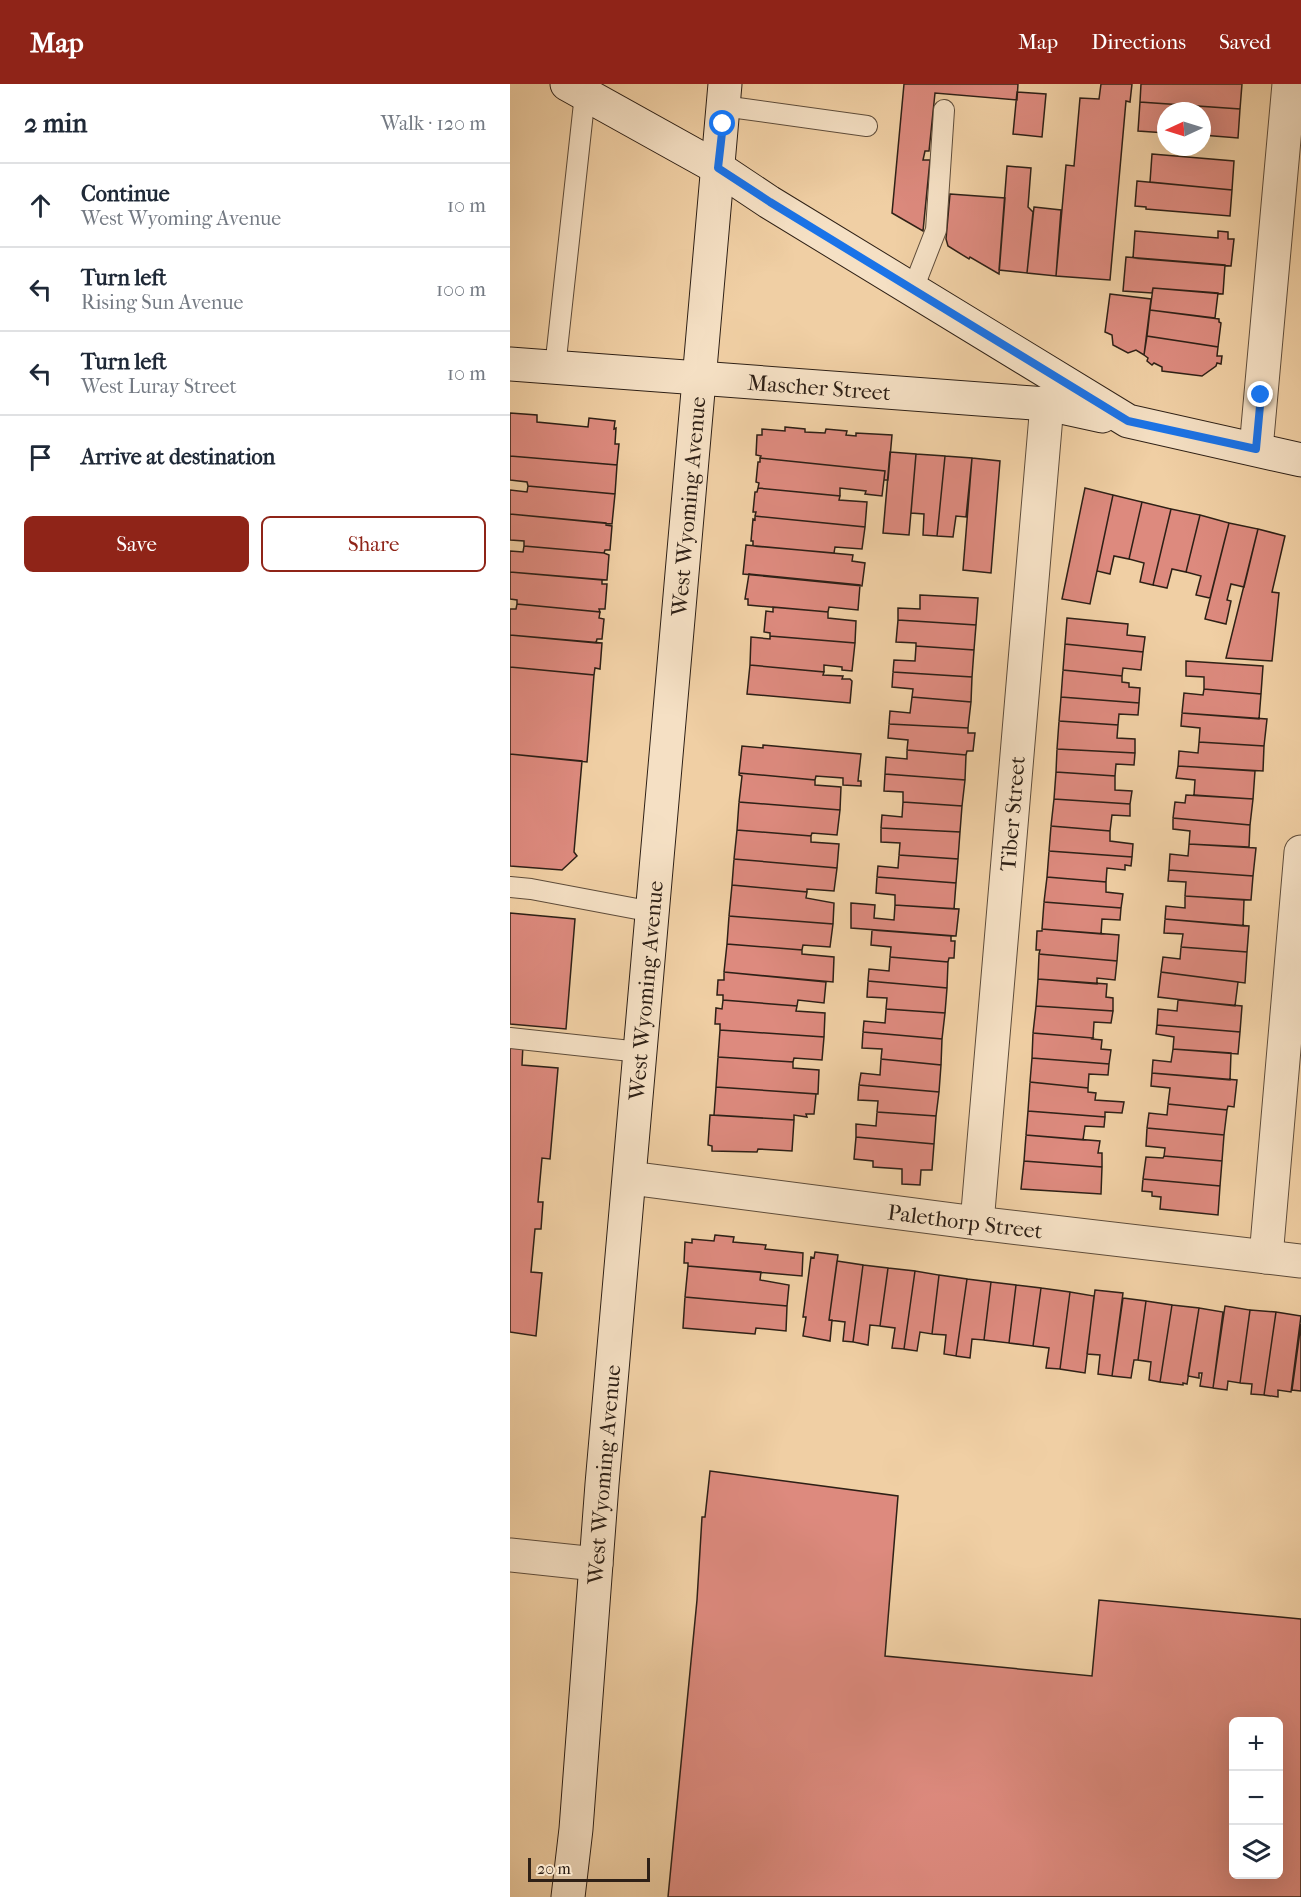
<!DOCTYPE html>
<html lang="en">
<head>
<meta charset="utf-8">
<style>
  body { margin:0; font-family:"IM FELL French Canon",serif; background:#f6f6f7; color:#1f2937 }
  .controls { position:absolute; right:18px; bottom:18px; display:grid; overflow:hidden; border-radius:9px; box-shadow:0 6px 24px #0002 }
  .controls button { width:54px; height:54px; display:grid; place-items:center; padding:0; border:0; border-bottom:2px solid #e0e1e3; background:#fff; color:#1f2937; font:30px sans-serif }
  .compass { position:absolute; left:647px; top:18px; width:54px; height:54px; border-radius:50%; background:#fff; box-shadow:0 6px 24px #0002; rotate:266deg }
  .scale { position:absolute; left:18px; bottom:15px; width:122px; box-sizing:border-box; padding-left:6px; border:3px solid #2e2016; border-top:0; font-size:16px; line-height:21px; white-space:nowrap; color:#2e2016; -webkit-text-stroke:4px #f5e0c4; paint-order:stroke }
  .stop { position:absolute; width:18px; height:18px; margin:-14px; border:4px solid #1a73e8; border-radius:50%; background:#fff }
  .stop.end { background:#1a73e8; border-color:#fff; box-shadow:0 2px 6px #0008 }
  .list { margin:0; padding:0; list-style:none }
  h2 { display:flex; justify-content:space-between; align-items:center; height:78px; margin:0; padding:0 24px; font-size:26px }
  h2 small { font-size:20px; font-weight:400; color:#747a83 }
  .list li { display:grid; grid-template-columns:39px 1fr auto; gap:18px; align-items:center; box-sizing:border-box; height:84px; padding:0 24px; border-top:2px solid #e0e1e3 }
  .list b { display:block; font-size:22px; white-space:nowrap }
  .list p { margin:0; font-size:20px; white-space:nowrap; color:#747a83 }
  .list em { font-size:20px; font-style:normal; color:#747a83 }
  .actions { display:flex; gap:12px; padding:18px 24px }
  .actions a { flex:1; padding:14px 0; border:2px solid #8f2418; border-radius:9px; text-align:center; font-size:21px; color:#8f2418 }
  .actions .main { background:#8f2418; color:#fff }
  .icon { flex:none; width:33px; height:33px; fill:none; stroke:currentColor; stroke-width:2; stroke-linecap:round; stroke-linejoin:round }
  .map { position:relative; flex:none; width:791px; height:1813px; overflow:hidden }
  header { display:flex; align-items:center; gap:36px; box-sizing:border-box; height:84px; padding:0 30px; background:#8f2418; color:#fff }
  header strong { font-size:28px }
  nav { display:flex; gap:33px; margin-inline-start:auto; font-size:21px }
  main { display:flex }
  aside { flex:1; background:#fff }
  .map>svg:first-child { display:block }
  .building { fill:#dd8a7e; stroke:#2e2016; stroke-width:1.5; fill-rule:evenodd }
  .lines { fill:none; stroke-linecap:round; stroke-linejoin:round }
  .lane-casing { stroke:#5e4c3a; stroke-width:22 }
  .street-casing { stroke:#5e4c3a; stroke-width:35 }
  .secondary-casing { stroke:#2e2016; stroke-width:35 }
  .lane { stroke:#f5e0c4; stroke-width:20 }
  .street { stroke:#f5e0c4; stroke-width:33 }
  .secondary { stroke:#f5e0c4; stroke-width:33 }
  .route { stroke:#1a73e8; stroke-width:8 }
  .labels { text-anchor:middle; stroke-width:5; stroke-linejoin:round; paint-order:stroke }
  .street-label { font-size:22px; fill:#2e2016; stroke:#f5e0c4 }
</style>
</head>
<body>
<header>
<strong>Map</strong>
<nav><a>Map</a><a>Directions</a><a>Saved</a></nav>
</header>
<main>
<aside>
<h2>2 min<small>Walk · 120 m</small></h2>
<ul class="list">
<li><svg class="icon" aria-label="ahead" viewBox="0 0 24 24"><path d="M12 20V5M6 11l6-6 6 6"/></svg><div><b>Continue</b><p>West Wyoming Avenue</p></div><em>10 m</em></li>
<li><svg class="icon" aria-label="left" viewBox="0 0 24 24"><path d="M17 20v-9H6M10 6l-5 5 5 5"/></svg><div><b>Turn left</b><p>Rising Sun Avenue</p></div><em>100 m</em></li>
<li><svg class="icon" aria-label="left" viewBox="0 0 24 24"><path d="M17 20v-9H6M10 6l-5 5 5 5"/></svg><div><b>Turn left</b><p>West Luray Street</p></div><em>10 m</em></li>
<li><svg class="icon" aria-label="arrive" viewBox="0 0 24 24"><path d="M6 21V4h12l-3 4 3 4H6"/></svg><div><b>Arrive at destination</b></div></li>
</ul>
<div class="actions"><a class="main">Save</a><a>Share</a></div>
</aside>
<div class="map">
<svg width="791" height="1813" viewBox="0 0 791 1813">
  <rect width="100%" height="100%" fill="#f0cfa4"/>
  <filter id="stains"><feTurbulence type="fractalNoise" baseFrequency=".00333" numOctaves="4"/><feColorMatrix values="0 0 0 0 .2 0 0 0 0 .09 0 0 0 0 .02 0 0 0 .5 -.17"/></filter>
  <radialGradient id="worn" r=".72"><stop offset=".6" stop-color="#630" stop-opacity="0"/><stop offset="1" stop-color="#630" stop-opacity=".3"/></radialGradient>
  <path class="building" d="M 394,0 L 508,0 L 507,16 L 425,9 L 419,67 L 415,67 L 413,76 L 420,76 L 413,147 L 382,129 Z
    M 591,0 L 622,0 L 620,18 L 616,17 L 600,196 L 546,192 L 556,81 L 564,82 L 570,14 L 589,15 Z
    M 631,0 L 732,0 L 730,25 L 630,18 Z
    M 507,8 L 536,10 L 532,53 L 503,50 Z
    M 630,18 L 730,25 L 728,54 L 692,51 L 692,27 L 656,27 L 656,49 L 628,47 Z
    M 642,70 L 724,77 L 722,106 L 640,98 Z
    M 497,82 L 521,84 L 518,123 L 523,128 L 517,189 L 489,186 Z
    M 627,97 L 722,106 L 720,132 L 636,125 L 636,123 L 625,122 Z
    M 440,110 L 495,114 L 489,190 L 460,173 L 459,175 L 438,162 L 436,155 Z
    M 524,123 L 551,126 L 546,192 L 517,189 Z
    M 625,147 L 708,154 L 708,147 L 718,148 L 718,155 L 724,155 L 721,182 L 623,174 Z
    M 616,173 L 715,181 L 713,210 L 643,204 L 642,209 L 613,207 Z
    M 643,204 L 708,209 L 705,234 L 640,226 Z
    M 600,210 L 641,215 L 634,271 L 626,266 L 618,269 L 603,261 L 602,251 L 595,248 Z
    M 640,226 L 709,235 L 709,238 L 711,239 L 708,263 L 637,252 Z
    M 637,252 L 708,263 L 707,272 L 712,272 L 711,280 L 707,279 L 706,282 L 692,292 L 652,287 L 652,283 L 644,279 L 642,281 L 637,277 L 638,274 L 634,271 Z
    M 0,329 L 27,331 L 27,338 L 78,343 L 79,334 L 105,337 L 104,345 L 106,344 L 105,360 L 109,360 L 107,381 L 0,372 Z
    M 275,343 L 295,345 L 295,348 L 315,349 L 316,345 L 337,347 L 336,351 L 346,352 L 346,349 L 382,351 L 378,396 L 374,396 L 375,387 L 250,374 L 251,372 L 246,371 L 247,351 L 252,351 L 252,345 L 275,347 Z
    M 380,368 L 406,370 L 399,451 L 373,449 Z
    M 406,370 L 435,372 L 427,452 L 413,451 L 414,430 L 401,429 Z
    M 0,372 L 107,381 L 105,410 L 18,402 L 17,398 L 0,396 Z
    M 435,372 L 462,374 L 456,433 L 446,432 L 443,453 L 427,452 Z
    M 250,374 L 375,387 L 372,412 L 355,410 L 356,407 L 330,404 L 330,412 L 248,404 L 249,399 L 246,398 L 248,378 L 250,378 Z
    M 462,374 L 490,377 L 481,489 L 453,486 Z
    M 18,402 L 105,410 L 102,440 L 0,430 L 0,406 L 17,408 Z
    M 248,404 L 330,412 L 329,416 L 357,418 L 355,443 L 245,432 L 246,428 L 243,428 L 245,408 L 247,408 Z
    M 575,404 L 603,411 L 580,520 L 552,515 Z
    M 603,411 L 632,418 L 619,475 L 604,472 L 600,490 L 587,487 Z
    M 632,418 L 661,425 L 643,501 L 630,498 L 634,479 L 619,475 Z
    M 661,425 L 690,431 L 676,488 L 662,485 L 657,504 L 643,501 Z
    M 0,430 L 96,439 L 96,441 L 102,442 L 100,466 L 95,466 L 94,469 L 14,462 L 14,457 L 0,456 Z
    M 690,431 L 719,439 L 700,514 L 686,511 L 691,492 L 676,488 Z
    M 245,432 L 355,443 L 352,465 L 325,463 L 324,469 L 243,462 L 243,457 L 241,457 L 243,435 L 245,436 Z
    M 719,439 L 748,445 L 734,503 L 721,500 L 717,516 L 721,517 L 716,540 L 695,535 Z
    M 748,445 L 775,452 L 762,508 L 769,509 L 762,577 L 716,574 Z
    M 236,461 L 343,471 L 342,477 L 355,479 L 352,502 L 233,490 Z
    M 14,462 L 94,469 L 99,471 L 97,496 L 0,488 L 0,467 L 13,468 Z
    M 0,488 L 92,496 L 92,500 L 97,500 L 95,525 L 89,525 L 90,528 L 7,520 L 7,516 L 0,515 Z
    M 239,490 L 350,501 L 348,526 L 319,523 L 318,528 L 238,521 L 238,515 L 235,515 Z
    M 410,511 L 468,514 L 466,541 L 388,536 L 388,524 L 410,525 Z
    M 7,520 L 90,528 L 89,534 L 94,535 L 92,555 L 87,555 L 86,559 L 0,551 L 0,525 L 6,525 Z
    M 263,523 L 318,528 L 318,534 L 346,537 L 345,559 L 260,552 L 260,549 L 254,548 L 256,527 L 263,528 Z
    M 557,534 L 618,540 L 617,551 L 635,553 L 633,568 L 555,560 Z
    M 388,536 L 466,541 L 464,566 L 406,562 L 406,559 L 386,558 Z
    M 0,551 L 92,559 L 90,585 L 85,584 L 84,591 L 0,583 Z
    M 260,552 L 345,559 L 342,587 L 332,586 L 332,583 L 314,581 L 314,588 L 240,581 L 241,553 L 260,555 Z
    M 555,560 L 633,568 L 631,586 L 613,584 L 612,592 L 553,586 Z
    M 406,562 L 464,566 L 462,593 L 383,588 L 384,576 L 405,577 Z
    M 676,577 L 753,582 L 751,610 L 694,605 L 694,593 L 676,592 Z
    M 240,581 L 314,588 L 313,591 L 333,592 L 332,595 L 340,595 L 342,597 L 340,619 L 237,610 Z
    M 0,583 L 84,591 L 77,678 L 0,670 Z
    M 553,586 L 612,592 L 612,598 L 619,599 L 619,603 L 630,604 L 629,619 L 551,613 Z
    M 383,588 L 462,593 L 461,618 L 402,613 L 403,605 L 382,603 Z
    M 694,605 L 751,610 L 749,635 L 672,629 L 674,609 L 693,611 Z
    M 402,613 L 461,618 L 458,644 L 379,640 L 380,627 L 400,629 Z
    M 551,613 L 629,619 L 628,631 L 609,630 L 608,641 L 549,637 Z
    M 672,629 L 757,635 L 754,662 L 689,658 L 690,644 L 671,642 Z
    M 549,637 L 608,641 L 607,654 L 625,655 L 625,669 L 547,665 Z
    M 379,640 L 458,644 L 458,649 L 465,649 L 463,667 L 457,667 L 456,671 L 397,666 L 398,656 L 378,654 Z
    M 689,658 L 754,662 L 753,687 L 668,682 L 669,667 L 688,669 Z
    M 253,661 L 351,670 L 348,697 L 351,697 L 351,702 L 333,701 L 333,694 L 306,692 L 305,696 L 229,689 L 232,662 L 253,664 Z
    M 547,665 L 625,669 L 624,681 L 606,680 L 605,692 L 546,688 Z
    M 397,666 L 456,671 L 455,696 L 375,690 L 376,673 L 397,675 Z
    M 0,670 L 72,677 L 64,768 L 67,772 L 52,786 L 0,782 Z
    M 668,682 L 745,687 L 743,715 L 684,711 L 685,696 L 666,694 Z
    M 546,688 L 605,692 L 605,706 L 622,707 L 620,720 L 544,715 Z
    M 229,689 L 305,696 L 305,701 L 331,703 L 330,726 L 229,718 L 232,692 L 229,691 Z
    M 375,690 L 455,696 L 452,722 L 393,718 L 393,708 L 374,707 Z
    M 676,711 L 743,715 L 740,741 L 663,734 L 665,718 L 675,719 Z
    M 544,715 L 620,720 L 620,732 L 602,731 L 600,747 L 541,742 Z
    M 229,718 L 330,726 L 327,751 L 302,749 L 301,752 L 227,746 Z
    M 393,718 L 452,722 L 450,748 L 371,744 L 372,731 L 392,733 Z
    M 663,734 L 740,741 L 739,763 L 679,760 L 680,747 L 663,745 Z
    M 541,742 L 600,747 L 600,757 L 623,760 L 622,773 L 539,767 Z
    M 371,744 L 450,748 L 448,775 L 389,771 L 390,759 L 371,758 Z
    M 227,746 L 301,752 L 301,758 L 329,760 L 327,784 L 224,775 Z
    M 679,760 L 746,764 L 743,792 L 659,786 L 660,770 L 678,772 Z
    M 539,767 L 622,773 L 621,782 L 615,781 L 615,786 L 597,784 L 596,798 L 537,793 Z
    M 389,771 L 448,775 L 446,799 L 367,793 L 368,782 L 388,784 Z
    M 224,775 L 327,784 L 324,807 L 297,805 L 297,808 L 222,801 Z
    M 659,786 L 743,792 L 741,816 L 675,812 L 676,798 L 658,797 Z
    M 367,793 L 446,799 L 444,825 L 385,821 L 385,811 L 366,809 Z
    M 537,793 L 596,798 L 596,808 L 613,810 L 611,824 L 534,818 Z
    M 222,801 L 297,808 L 296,814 L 324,819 L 323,840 L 219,832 Z
    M 675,812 L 734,816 L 733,842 L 655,835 L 656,822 L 675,824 Z
    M 534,818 L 611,824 L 610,836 L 592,835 L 591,850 L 532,845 Z
    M 341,819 L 365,821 L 364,834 L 384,836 L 385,821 L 449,825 L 446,852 L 341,844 Z
    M 0,829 L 65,835 L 56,945 L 0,940 Z
    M 219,832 L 323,840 L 320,863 L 293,861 L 292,866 L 217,860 Z
    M 655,835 L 739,842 L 737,868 L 671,863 L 673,850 L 654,849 Z
    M 532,845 L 609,851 L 607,877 L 529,870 L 530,866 L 526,866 L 527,847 L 532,847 Z
    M 362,846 L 441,852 L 441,857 L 445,857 L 444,874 L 439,874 L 438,878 L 380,873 L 381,863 L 361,861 Z
    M 217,860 L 292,866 L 292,870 L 324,873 L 323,898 L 214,888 Z
    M 671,863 L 737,868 L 735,899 L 651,888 L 653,873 L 670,875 Z
    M 529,870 L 607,877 L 605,896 L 587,894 L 587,900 L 528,895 Z
    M 380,873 L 438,878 L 437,904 L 358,897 L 359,885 L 379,887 Z
    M 214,888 L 316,898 L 314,919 L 288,916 L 287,922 L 213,916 L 213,911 L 207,911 L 208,896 L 214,896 Z
    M 651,888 L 728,898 L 725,922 L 648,913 Z
    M 528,895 L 597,900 L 596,913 L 603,914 L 603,927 L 526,922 Z
    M 358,897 L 437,904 L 435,929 L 376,925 L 377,914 L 357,913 Z
    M 213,916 L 287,922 L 286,927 L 315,929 L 314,953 L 210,946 L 210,940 L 205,940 L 206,924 L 212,925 Z
    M 668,916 L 732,922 L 730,948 L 647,941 L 648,925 L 667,927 Z
    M 526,922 L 603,927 L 601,939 L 584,938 L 583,954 L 523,949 Z
    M 376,925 L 435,929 L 432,955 L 353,948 L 354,937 L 375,939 Z
    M 647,941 L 730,948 L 728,970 L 663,965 L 664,953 L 646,950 Z
    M 210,946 L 314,953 L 312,976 L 284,974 L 283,978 L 208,973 Z
    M 353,948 L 432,955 L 431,981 L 371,975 L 372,965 L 352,964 Z
    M 523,949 L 583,954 L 582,955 L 592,956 L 591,965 L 601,966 L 599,980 L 522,974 Z
    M 0,959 L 13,960 L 12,981 L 48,984 L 40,1075 L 32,1074 L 28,1118 L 33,1118 L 31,1145 L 25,1145 L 21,1188 L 32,1189 L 26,1252 L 0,1248 Z
    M 663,965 L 721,969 L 720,996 L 642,989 L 643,976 L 661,978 Z
    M 208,973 L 283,978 L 283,984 L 309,986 L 308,1010 L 206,1003 Z
    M 522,974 L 599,980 L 598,991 L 579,990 L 578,1004 L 520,998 Z
    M 371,975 L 431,981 L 429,1008 L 349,1001 L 351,989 L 370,991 Z
    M 642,989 L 727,996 L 724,1023 L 718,1022 L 717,1026 L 658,1020 L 660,1004 L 641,1002 Z
    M 520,998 L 578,1004 L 578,1008 L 586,1009 L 585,1016 L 614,1018 L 612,1029 L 595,1028 L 595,1033 L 518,1027 Z
    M 349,1001 L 429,1008 L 426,1032 L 367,1028 L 368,1017 L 348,1016 Z
    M 206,1003 L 306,1010 L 304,1030 L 296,1030 L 297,1033 L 284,1031 L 284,1036 L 204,1031 Z
    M 658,1020 L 717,1026 L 714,1051 L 637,1044 L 639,1029 L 657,1031 Z
    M 518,1027 L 595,1033 L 594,1043 L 575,1042 L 573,1056 L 516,1051 Z
    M 367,1028 L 426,1032 L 424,1060 L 346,1053 L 346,1040 L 366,1042 Z
    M 200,1031 L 284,1036 L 282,1067 L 248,1065 L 247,1068 L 202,1067 L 202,1062 L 198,1061 Z
    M 637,1044 L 714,1051 L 712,1077 L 654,1072 L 655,1064 L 636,1062 Z
    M 516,1051 L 590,1057 L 588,1069 L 592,1069 L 592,1083 L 514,1077 Z
    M 346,1053 L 424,1060 L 422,1086 L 411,1086 L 410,1101 L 392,1100 L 392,1085 L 363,1083 L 363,1077 L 344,1075 Z
    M 654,1072 L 712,1077 L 710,1102 L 633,1095 L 636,1073 L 653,1074 Z
    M 514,1077 L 592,1083 L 591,1110 L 511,1105 Z
    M 633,1095 L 710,1102 L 708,1131 L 650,1125 L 651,1113 L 642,1112 L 642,1108 L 632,1107 Z
    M 205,1151 L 224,1153 L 223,1158 L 256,1161 L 255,1165 L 293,1169 L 292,1192 L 178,1182 L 178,1179 L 174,1179 L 175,1158 L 182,1159 L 182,1155 L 204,1157 Z
    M 305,1168 L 328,1171 L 319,1236 L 322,1236 L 320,1257 L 293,1252 L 296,1233 L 293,1233 L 301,1173 L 304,1174 Z
    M 327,1177 L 353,1181 L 343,1258 L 333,1257 L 335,1238 L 319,1236 Z
    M 353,1181 L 378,1184 L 370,1242 L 360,1241 L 358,1261 L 343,1258 Z
    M 178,1182 L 251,1188 L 250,1196 L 279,1201 L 277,1222 L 175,1213 Z
    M 378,1184 L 405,1187 L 394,1265 L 382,1264 L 385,1244 L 370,1242 Z
    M 405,1187 L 429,1191 L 422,1250 L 410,1248 L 407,1267 L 394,1265 Z
    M 429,1191 L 457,1195 L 446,1272 L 434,1270 L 436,1251 L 422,1250 Z
    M 457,1195 L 481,1198 L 474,1256 L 462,1255 L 460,1274 L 446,1272 Z
    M 481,1198 L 506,1201 L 499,1259 L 474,1256 Z
    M 506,1201 L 531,1204 L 523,1262 L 499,1259 Z
    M 531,1204 L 560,1208 L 550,1285 L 536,1284 L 539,1264 L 523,1262 Z
    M 585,1206 L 613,1209 L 602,1292 L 588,1290 L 590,1271 L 577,1270 Z
    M 560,1208 L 584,1212 L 575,1289 L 550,1285 Z
    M 175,1213 L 277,1222 L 276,1247 L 246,1244 L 245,1250 L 173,1244 Z
    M 613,1214 L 636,1217 L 628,1276 L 624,1276 L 621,1294 L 602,1292 Z
    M 636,1217 L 662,1221 L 650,1298 L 639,1296 L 641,1278 L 628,1276 Z
    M 662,1221 L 689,1224 L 677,1300 L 673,1299 L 673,1301 L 650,1298 Z
    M 715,1222 L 740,1226 L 730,1299 L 718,1297 L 717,1306 L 703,1304 Z
    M 689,1224 L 713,1228 L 703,1304 L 690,1302 L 692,1289 L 689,1289 L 689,1294 L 678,1292 Z
    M 740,1226 L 766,1228 L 754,1311 L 741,1310 L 742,1300 L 730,1299 Z
    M 766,1228 L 791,1232 L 781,1308 L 768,1306 L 768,1313 L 754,1311 Z
    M 791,1240 L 791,1307 L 782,1306 Z
    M 200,1387 L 388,1412 L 375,1572 L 582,1592 L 589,1516 L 791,1535 L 791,1813 L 158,1813 L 187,1516 L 192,1433 L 195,1433 ZM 724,1638 L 768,1638 L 768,1790 L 724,1790 Z"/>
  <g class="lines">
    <defs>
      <path id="lane" d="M 213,22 L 357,42
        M 403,205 L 426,146 L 434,26
        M 45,284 L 75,10
        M 0,803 L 21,805 L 143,828
        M 0,954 L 130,968"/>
      <g id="street">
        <path d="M 746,365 L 779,0"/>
        <path id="s1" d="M 120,1094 L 467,1139 L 791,1177"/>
        <path id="s2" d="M 467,1139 L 537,320"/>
        <path d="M 756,1173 L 791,768"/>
        <path d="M 0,1471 L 86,1480"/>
      </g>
      <g id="secondary">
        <path d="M 57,0 L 208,84 L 259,118 L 618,337 L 791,376"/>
        <path id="s3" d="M 0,280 L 537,320 L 592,332"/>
        <path id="s4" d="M 58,1813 L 66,1745 L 92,1400 L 215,0"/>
      </g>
    </defs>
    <use href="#lane" class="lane-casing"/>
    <use href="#street" class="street-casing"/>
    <use href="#secondary" class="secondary-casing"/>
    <use href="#lane" class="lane"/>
    <use href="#street" class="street"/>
    <use href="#secondary" class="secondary"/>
  </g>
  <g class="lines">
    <path class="route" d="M 213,40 L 208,84 L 260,118 L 618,337 L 746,365 L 751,311"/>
  </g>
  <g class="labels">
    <g class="street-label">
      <text dy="8" stroke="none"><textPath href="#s3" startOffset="310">Mascher Street</textPath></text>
      <text dy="8" stroke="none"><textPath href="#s4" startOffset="1396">West Wyoming Avenue</textPath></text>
      <text dy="8" stroke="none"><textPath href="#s2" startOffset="411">Tiber Street</textPath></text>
      <text dy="8" stroke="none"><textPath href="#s4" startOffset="910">West Wyoming Avenue</textPath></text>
      <text dy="8" stroke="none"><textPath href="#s1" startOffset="338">Palethorp Street</textPath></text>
      <text dy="8" stroke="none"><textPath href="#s4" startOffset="424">West Wyoming Avenue</textPath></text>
    </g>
  </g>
  <rect width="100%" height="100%" filter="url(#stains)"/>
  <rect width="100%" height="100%" fill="url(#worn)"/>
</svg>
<div class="controls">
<button>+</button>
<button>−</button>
<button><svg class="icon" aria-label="layers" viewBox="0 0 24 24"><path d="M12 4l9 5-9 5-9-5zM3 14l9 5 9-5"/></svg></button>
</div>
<svg class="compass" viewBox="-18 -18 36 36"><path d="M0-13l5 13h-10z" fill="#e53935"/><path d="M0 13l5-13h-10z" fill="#747a83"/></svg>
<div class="scale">20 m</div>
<div class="stop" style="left:213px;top:40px"></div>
<div class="stop end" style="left:751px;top:311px"></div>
</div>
</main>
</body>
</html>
